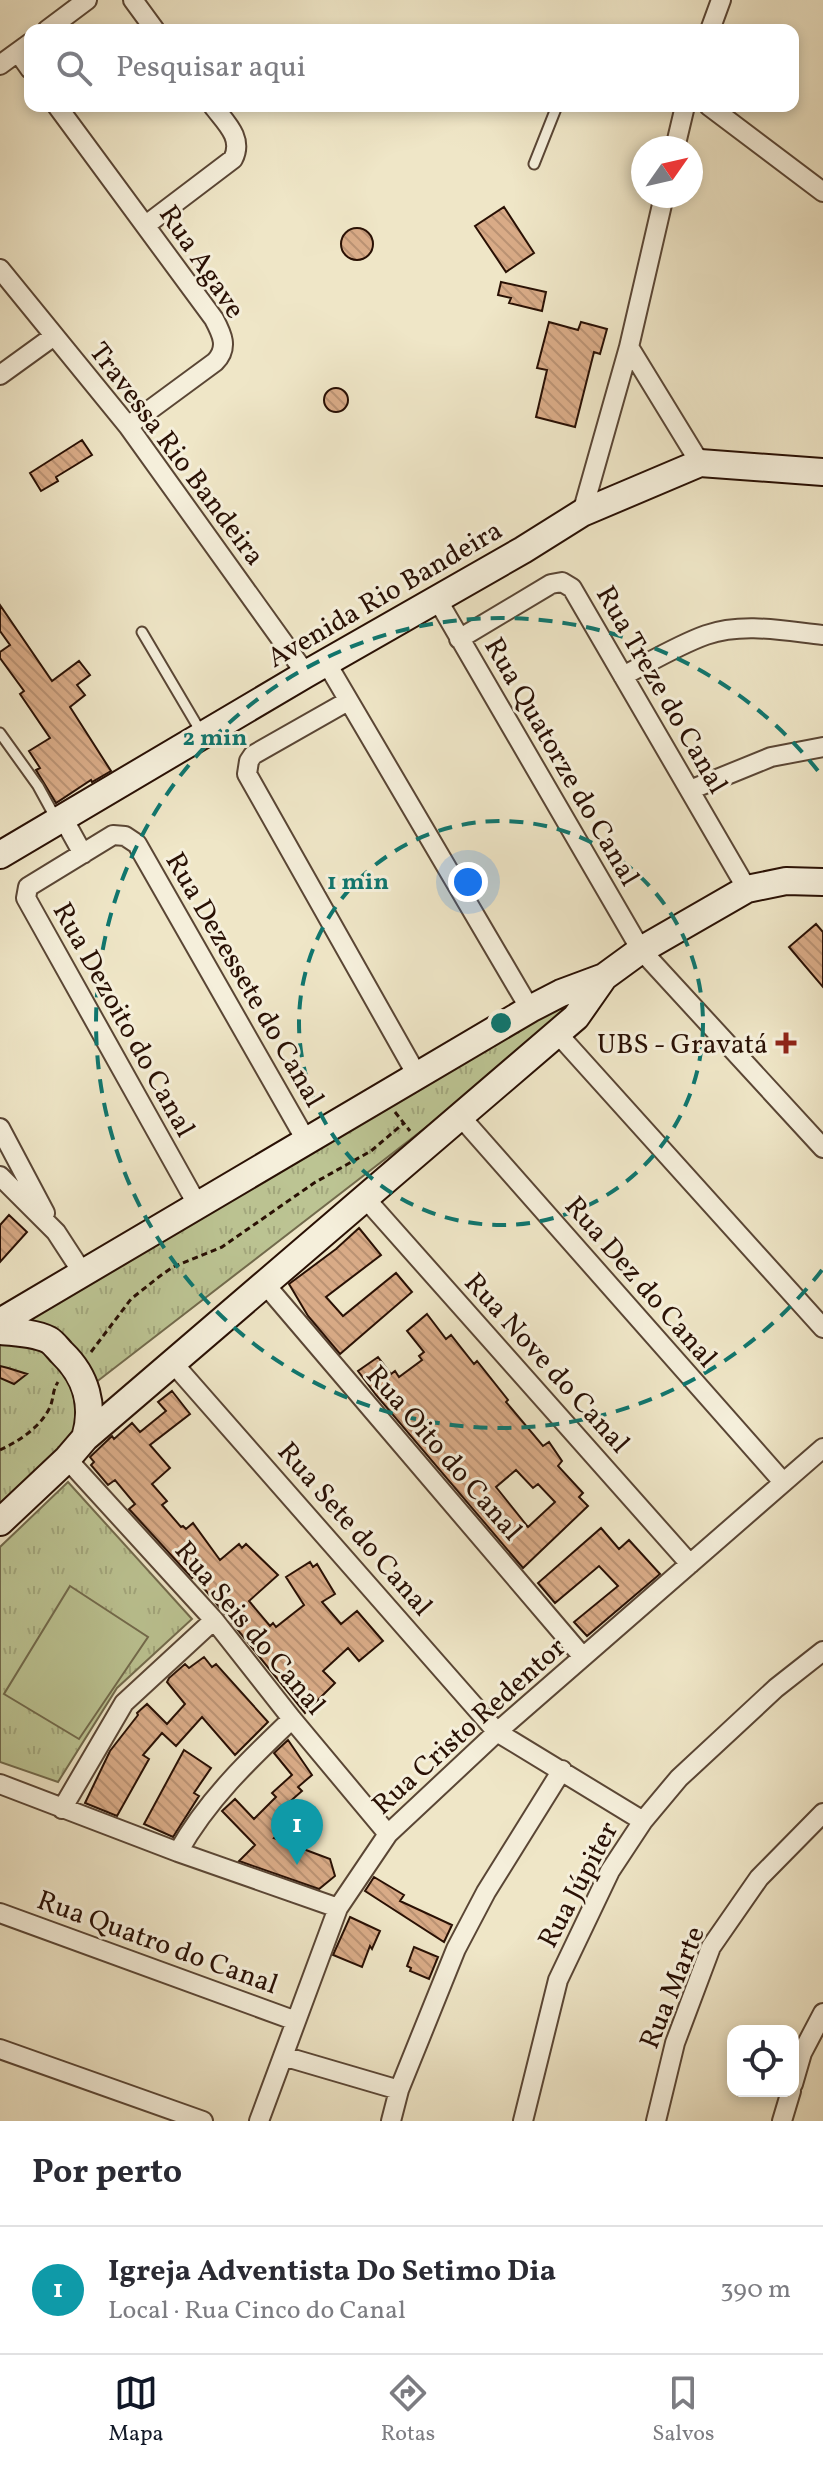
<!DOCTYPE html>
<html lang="pt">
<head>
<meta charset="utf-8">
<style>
  body { margin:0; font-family:Vollkorn,serif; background:#f2f2f3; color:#2b2b33 }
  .controls { position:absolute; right:24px; bottom:24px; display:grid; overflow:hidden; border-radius:16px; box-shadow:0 4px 12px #0003 }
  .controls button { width:72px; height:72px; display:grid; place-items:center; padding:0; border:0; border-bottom:2px solid #e1e1e2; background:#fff; color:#2b2b33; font:40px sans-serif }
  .compass { position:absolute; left:631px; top:136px; width:72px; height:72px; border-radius:50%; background:#fff; box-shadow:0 4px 12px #0003; rotate:56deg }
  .you { position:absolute; left:468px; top:882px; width:28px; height:28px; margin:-20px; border:6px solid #fff; border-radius:50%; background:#1a73e8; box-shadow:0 0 0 12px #1a73e833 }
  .badge { display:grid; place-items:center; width:52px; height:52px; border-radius:50%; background:#111827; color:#fff; font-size:26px; font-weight:700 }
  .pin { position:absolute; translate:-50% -66px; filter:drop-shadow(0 2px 4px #0008) }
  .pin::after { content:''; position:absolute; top:42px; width:28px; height:24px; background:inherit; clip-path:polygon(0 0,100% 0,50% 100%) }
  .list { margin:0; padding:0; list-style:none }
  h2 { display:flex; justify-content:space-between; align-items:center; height:104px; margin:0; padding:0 32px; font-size:34px }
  h2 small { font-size:26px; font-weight:400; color:#7c7c81 }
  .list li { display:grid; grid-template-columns:52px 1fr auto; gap:24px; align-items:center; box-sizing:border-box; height:128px; padding:0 32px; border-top:2px solid #e1e1e2 }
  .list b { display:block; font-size:30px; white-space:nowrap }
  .list p { margin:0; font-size:26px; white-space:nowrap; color:#7c7c81 }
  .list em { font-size:26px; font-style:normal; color:#7c7c81 }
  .icon { flex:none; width:44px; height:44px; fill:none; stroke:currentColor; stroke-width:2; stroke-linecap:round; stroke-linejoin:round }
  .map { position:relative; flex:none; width:823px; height:2121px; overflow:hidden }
  .search { position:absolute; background:#fff; box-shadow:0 4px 12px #0003; left:24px; right:24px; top:24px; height:88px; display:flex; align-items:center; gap:20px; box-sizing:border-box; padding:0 28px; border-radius:16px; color:#7c7c81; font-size:30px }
  .sheet { height:232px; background:#fff }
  nav { display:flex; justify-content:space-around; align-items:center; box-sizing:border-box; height:112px; border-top:2px solid #e1e1e2; background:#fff; font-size:22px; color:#7c7c81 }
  nav a { display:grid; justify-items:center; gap:4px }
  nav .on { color:#111827 }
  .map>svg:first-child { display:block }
  .grass { fill:url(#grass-tufts); stroke:#726a4c; stroke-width:2 }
  .pitch { fill:#bcc493; stroke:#726a4c; stroke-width:2 }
  .building { fill:url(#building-back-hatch); stroke:#291004; stroke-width:2; fill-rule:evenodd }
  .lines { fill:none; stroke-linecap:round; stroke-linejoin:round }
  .lane-casing { stroke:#5a4635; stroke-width:13 }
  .street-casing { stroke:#5a4635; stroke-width:22 }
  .secondary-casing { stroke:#291004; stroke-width:30 }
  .path { stroke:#291004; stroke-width:3; stroke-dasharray:6 4; stroke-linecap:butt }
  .lane { stroke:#f5efdb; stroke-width:9 }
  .street { stroke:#f5efdb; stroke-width:18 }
  .secondary { stroke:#f5efdb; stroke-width:26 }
  .ring { fill:none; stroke:#0f766e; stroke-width:4; stroke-dasharray:14 10 }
  .poi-dot { fill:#8f2418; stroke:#f5efdb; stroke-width:3 }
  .labels { text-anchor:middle; stroke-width:6; stroke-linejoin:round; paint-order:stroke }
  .street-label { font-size:28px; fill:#291004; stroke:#f5efdb }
  .poi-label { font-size:28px; fill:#291004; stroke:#f5efdb; text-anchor:end }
  .centre { fill:#0f766e; stroke:#f5efdb; stroke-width:4 }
  .ring-label { font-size:24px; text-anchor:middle; font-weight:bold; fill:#0f766e; stroke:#f5efdb; stroke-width:6; stroke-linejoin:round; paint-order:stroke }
</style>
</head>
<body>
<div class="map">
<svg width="823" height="2121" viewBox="0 0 823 2121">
  <defs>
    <pattern id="grass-tufts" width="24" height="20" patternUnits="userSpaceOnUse" patternTransform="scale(2)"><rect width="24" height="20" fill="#bcc493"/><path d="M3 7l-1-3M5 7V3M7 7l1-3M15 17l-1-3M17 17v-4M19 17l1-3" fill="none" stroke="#a2a77d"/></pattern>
    <pattern id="building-back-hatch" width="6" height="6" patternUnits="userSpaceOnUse" patternTransform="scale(2)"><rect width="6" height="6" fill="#d9ab87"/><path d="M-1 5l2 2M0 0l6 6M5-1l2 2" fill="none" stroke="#ba9273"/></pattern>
  </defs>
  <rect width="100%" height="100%" fill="#efe6c7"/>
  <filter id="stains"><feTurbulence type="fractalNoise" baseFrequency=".0025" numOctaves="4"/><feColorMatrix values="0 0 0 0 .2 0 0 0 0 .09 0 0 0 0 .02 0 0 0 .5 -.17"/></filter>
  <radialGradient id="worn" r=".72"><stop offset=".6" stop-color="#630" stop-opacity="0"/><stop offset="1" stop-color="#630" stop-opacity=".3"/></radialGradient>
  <path class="grass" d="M 632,959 L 552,1030 L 86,1390 L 76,1367 L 0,1331 Z
    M 15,1342 C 24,1345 37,1347 45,1352 C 75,1372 76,1402 76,1433 L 0,1506 L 0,1344 Z
    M 68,1482 L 192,1619 L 117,1688 L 58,1782 L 0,1762 L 0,1547 Z"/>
  <path class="pitch" d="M 70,1586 L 148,1637 L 79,1739 L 4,1694 Z"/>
  <path class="building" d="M 504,207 L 534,253 L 506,272 L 475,226 Z
    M341 244a16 16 0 1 1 32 0a16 16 0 1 1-32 0Z
    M 501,282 L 546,292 L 542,311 L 509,303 L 511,298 L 498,295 Z
    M 549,322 L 578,330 L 581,322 L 607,329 L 600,354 L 594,352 L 575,427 L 536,417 L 547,370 L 537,368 Z
    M324 400a12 12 0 1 1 24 0a12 12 0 1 1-24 0Z
    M 82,440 L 92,455 L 56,477 L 58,481 L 41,491 L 30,473 Z
    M 0,605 L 52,681 L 79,661 L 90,675 L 77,685 L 85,695 L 70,707 L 111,771 L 92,782 L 91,780 L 56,803 L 36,770 L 40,768 L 29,751 L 50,738 L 20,694 L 24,691 L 0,658 L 0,652 L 10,645 L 0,631 Z
    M 816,924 L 823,932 L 823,987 L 789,947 Z
    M 9,1215 L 27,1232 L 0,1262 L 0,1225 Z
    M 359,1228 L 381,1255 L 326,1297 L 343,1316 L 396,1273 L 412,1292 L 340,1354 L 308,1316 L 289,1284 L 336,1249 Z
    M 427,1314 L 446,1339 L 451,1335 L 474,1364 L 477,1361 L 508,1400 L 506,1402 L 543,1446 L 549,1442 L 562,1461 L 558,1466 L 583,1493 L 579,1497 L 588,1506 L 523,1568 L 376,1395 L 358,1371 L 378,1357 L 391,1374 L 395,1371 L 399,1377 L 422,1360 L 419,1356 L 424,1352 L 407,1331 ZM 516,1470 L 533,1488 L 538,1484 L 555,1502 L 528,1527 L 496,1487 Z
    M 0,1366 L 8,1368 L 27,1374 L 14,1384 L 0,1378 Z
    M 172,1391 L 190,1414 L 150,1445 L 170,1468 L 152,1484 L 167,1501 L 162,1505 L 181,1527 L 183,1526 L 186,1529 L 193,1523 L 220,1560 L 239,1544 L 242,1548 L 246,1544 L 278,1575 L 249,1601 L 270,1626 L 273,1623 L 276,1627 L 304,1605 L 286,1577 L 310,1562 L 313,1567 L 317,1564 L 335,1594 L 322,1602 L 341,1624 L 357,1611 L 383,1641 L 359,1661 L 348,1648 L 323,1671 L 335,1683 L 305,1713 L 194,1576 L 192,1578 L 129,1509 L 135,1504 L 115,1480 L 108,1485 L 91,1465 L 94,1462 L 90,1457 L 112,1436 L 114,1439 L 132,1423 L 140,1432 L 166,1411 L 158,1402 Z
    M 601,1528 L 619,1549 L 629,1540 L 660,1574 L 587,1636 L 574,1622 L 618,1586 L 599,1566 L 555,1603 L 538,1583 Z
    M 204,1657 L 212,1667 L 216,1664 L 268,1722 L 235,1755 L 202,1717 L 176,1746 L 162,1733 L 143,1755 L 149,1759 L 117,1816 L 85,1803 L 110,1751 L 138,1715 L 137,1713 L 147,1704 L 167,1724 L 185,1704 L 167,1682 L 169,1678 L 185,1664 L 189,1668 Z
    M 288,1740 L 312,1775 L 298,1787 L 302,1791 L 278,1812 L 283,1816 L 273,1825 L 280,1832 L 274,1838 L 330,1859 L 335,1876 L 319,1889 L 239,1861 L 255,1845 L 222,1811 L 235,1799 L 254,1819 L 276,1797 L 272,1793 L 292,1775 L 274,1753 Z
    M 184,1750 L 211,1768 L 194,1793 L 199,1796 L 173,1837 L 144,1824 Z
    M 374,1877 L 404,1895 L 400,1901 L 452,1925 L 444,1942 L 365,1891 Z
    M 350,1917 L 380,1931 L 372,1949 L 370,1946 L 362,1967 L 333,1955 Z
    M 414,1947 L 438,1957 L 429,1979 L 410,1971 L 411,1968 L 407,1966 Z"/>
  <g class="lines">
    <defs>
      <path id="lane" d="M 534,164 L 557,106
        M 142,632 L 201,732
        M 0,733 L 38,786 L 55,817"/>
      <path id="street" d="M 133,0 L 155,30
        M 47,30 L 87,0
        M 710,30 L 721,0
        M 18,52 L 30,69
        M 0,65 L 30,43
        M 57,106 L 214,319 C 222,334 229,348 215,362 L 128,426
        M 709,106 L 823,192
        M 675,148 L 685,106
        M 146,225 L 233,159 C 244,138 225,122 213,106
        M 0,269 L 128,426 L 306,674
        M 629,347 L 700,463
        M 0,375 L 54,336
        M 582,513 L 629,347 L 664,196
        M 437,599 L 641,950 L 823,1148
        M 459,639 L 551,584 L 562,582 L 572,588 L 747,889
        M 326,662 L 530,1009
        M 623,676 C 650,662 678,645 706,635 C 743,622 785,631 823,635
        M 348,701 L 253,755 L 249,761 L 247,774 L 418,1077
        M 690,790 L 771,757 L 823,747
        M 63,818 L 83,854
        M 557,1033 L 823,1328
        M 460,1116 L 783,1482
        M 0,1128 L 45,1213
        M 0,1176 L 56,1232 L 82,1272
        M 365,1198 L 690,1564
        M 197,1204 L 26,898 L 28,887 L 113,835 L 125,836 L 137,844 L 307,1142
        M 264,1283 L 583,1657
        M 172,1362 L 497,1732 L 643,1821
        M 67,1459 L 214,1620 L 292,1719 L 388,1834
        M 0,1784 L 178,1852 L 338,1908
        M 62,1809 L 124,1703 L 214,1620
        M 178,1852 C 207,1800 249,1760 292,1719
        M 0,1913 L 296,2021
        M 0,2049 L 203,2121
        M 283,2056 L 399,2090
        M 793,2084 L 802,2053 L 823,2013
        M 259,2121 L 338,1908 L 388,1834 L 497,1732 L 823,1448
        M 391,2121 L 399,2090 L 456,1949 L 486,1892 L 562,1770
        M 523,2121 L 558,1980 L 610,1871 L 643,1821 L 679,1778 L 776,1688 L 823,1651
        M 656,2121 L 675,2043 L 711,1947 L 759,1878 L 823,1813
        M 782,2121 L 791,2091"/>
      <path id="secondary" d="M 0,855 L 306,674 L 523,550 L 582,513 L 700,463 L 823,472
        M 0,1322 L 530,1009 L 561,993 L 604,977 L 641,950 L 747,889 L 786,881 L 823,882
        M 0,1331 C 15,1332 36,1333 49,1340 C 54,1343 58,1349 62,1353 C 86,1376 95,1406 85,1438
        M 0,1522 L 67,1459 L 85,1438 L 576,1017 L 604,977"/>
    </defs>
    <use href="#lane" class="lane-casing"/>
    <use href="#street" class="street-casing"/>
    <use href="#secondary" class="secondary-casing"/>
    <path class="path" d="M 395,1112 L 410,1131
      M 91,1352 L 131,1299 L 160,1276 L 173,1267 L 222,1247 L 314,1183 L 371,1151 L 404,1123
      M 0,1450 C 19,1441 41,1427 50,1407 C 54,1398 52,1391 58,1382"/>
    <use href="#lane" class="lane"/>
    <use href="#street" class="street"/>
    <use href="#secondary" class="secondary"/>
  </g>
  <g class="ring">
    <circle cx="501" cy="1023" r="202"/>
    <path d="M822 1270A405 405 0 1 1 822 776"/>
  </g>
  <path class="poi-dot" d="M782 1031h8v8h8v8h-8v8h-8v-8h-8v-8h8z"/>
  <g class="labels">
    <g class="street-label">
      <text transform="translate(203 261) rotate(56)" y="10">Rua Agave</text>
      <text transform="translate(178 453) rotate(53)" y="10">Travessa Rio Bandeira</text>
      <text transform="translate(384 593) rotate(-30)" y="10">Avenida Rio Bandeira</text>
      <text transform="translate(663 689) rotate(60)" y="10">Rua Treze do Canal</text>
      <text transform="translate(563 761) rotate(60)" y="10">Rua Quatorze do Canal</text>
      <text transform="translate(246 979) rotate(60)" y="10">Rua Dezessete do Canal</text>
      <text transform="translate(125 1019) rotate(61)" y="10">Rua Dezoito do Canal</text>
      <text transform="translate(642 1281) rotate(49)" y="10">Rua Dez do Canal</text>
      <text transform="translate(548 1362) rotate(48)" y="10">Rua Nove do Canal</text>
      <text transform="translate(445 1452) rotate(49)" y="10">Rua Oito do Canal</text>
      <text transform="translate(356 1528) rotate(49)" y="10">Rua Sete do Canal</text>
      <text transform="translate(251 1627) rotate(50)" y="10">Rua Seis do Canal</text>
      <text transform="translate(468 1725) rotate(-42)" y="10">Rua Cristo Redentor</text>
      <text transform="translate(577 1884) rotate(-62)" y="10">Rua Júpiter</text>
      <text transform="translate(158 1941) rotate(20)" y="10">Rua Quatro do Canal</text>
      <text transform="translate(671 1987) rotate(-68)" y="10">Rua Marte</text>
    </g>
    <g class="poi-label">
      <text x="768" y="1053">UBS - Gravatá</text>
    </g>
  </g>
  <circle cx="501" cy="1023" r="12" class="centre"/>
  <g class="ring-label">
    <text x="215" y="745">2 min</text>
    <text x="358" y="889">1 min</text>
  </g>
  <rect width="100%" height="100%" filter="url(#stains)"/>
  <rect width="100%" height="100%" fill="url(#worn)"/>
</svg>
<div class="controls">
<button><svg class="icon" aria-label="locate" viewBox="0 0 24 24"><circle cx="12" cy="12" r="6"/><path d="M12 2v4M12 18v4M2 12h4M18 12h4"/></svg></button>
</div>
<svg class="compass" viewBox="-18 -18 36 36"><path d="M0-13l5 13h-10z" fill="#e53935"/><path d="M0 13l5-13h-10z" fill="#7c7c81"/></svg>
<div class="you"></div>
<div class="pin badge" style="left:297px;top:1865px;background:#0f9aa8">1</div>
<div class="search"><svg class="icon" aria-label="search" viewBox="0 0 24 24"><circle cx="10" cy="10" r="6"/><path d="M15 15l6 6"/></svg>Pesquisar aqui</div>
</div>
<section class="sheet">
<h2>Por perto<small></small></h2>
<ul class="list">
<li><span class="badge" style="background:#0f9aa8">1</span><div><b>Igreja Adventista Do Setimo Dia</b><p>Local · Rua Cinco do Canal</p></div><em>390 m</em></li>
</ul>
</section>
<nav>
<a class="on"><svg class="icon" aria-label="map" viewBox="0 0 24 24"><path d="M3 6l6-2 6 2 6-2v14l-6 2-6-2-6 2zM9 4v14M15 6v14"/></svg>Mapa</a>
<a><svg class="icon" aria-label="directions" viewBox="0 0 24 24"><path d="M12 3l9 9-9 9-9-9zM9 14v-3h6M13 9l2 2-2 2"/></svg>Rotas</a>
<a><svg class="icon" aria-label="saved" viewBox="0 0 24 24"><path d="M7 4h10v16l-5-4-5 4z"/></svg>Salvos</a>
</nav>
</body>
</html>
